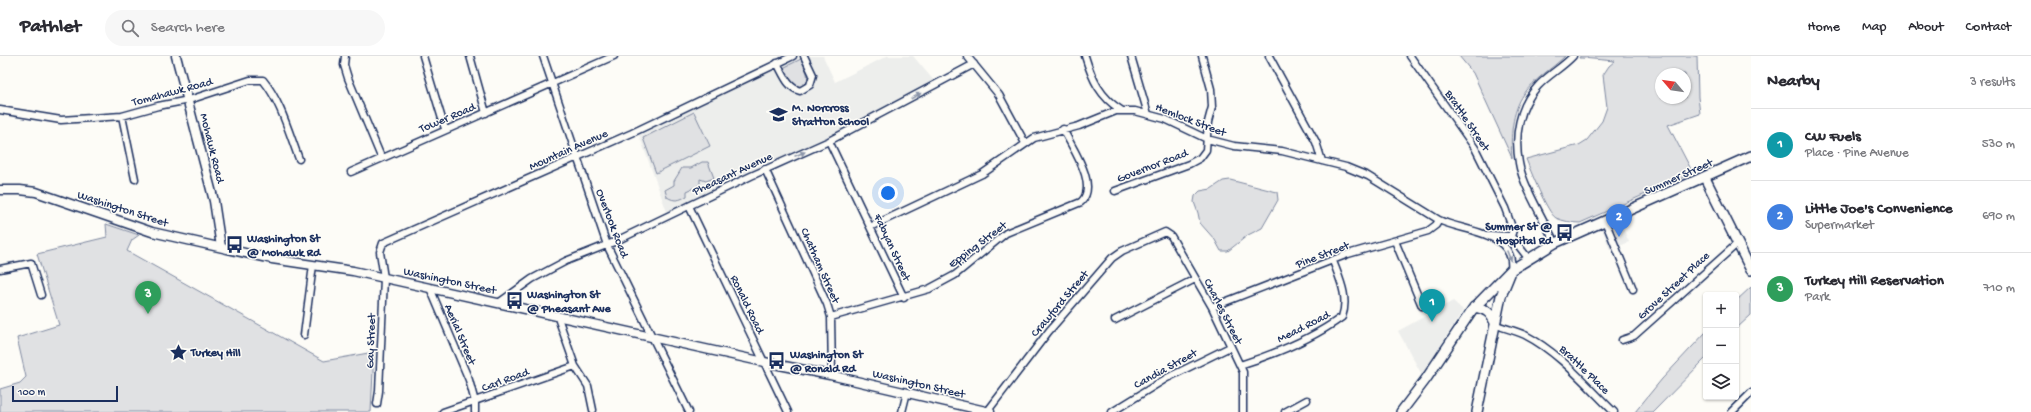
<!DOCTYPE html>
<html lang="en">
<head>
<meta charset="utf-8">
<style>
  body { margin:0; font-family:"Gochi Hand",sans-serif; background:#f7f7f7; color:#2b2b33 }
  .controls { position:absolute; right:12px; bottom:12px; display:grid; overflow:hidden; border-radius:4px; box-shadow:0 1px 3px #0004 }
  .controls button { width:36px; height:36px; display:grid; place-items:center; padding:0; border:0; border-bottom:1px solid #e1e1e2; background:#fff; color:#2b2b33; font:20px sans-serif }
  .compass { position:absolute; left:1655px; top:12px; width:36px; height:36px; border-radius:50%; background:#fff; box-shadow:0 1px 3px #0004; rotate:299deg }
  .scale { position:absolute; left:12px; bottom:10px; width:106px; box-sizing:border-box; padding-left:4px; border:2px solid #1b2f5e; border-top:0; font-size:11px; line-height:14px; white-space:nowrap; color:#1b2f5e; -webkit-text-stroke:3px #fdfcf7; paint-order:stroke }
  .you { position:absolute; left:888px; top:137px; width:14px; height:14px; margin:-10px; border:3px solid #fff; border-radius:50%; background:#1a73e8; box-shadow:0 0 0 6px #1a73e833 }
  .badge { display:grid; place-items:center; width:26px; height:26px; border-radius:50%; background:#1a73e8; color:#fff; font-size:13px; font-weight:700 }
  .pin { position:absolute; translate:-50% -33px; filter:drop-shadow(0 1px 2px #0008) }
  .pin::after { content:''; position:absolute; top:21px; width:14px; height:12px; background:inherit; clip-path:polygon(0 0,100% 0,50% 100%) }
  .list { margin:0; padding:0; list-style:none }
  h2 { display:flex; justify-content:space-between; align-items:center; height:52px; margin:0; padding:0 16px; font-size:17px }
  h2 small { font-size:13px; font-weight:400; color:#7c7c81 }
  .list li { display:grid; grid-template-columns:26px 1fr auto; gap:12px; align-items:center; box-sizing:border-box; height:72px; padding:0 16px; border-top:1px solid #e1e1e2 }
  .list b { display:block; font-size:15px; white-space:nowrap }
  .list p { margin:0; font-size:13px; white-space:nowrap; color:#7c7c81 }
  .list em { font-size:13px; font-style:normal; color:#7c7c81 }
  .icon { flex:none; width:22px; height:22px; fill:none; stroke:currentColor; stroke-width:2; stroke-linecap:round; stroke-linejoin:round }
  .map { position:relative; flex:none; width:1751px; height:356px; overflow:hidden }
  header { display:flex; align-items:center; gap:24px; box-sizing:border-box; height:56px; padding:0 20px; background:#fff; border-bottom:1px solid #e1e1e2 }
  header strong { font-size:19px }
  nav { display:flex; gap:22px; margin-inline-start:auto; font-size:14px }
  .search { width:280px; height:36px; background:#f7f7f7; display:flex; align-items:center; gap:10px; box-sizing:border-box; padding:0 14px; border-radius:22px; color:#7c7c81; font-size:15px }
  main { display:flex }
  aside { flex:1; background:#fff }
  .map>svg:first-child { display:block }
  .built { fill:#edeeec }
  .green { fill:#e0e1e3; stroke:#7e88a0; fill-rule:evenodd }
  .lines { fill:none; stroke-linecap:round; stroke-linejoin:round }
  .minor-casing { stroke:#1b2f5e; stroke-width:9 }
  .tertiary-casing { stroke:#1b2f5e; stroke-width:11 }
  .secondary-casing { stroke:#1b2f5e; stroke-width:12 }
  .minor { stroke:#fdfcf7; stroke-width:6 }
  .tertiary { stroke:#fdfcf7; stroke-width:8 }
  .secondary { stroke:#fdfcf7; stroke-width:9 }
  .oneway { fill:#8c96aa }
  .labels { text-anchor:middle; stroke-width:3; stroke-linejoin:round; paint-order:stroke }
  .street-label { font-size:12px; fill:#1b2f5e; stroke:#fdfcf7 }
  .poi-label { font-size:12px; font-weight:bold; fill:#1b2f5e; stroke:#fdfcf7; text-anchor:start }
</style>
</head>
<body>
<header>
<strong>Pathlet</strong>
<div class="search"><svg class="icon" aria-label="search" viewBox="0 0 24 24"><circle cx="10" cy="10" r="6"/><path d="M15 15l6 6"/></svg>Search here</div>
<nav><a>Home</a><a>Map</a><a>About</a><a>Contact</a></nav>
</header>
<main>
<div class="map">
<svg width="1751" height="356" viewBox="0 0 1751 356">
  <rect width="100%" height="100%" fill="#fdfcf7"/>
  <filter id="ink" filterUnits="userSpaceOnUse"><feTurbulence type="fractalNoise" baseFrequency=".025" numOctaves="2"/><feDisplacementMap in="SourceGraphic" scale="8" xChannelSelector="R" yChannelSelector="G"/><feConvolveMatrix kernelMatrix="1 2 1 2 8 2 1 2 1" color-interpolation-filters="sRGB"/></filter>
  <g filter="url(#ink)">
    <path class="built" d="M 801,0 L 823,0 L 835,26 L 887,0 L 913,0 L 935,26 L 828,81 L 745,118 L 667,156 L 639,79 Z
      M 1620,165 L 1629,186 L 1610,194 L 1602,173 Z
      M 1453,245 L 1463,254 L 1422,319 L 1398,275 Z"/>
    <path class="green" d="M 1459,0 L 1565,0 C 1552,13 1534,23 1524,38 C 1512,55 1510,82 1512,102 L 1473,17 Z
      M 1580,0 L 1697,0 L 1698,41 L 1700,58 L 1668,69 L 1693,117 L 1580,167 C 1572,167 1563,165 1556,162 C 1547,157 1530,113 1526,103 L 1579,89 L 1587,84 L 1602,65 L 1607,51 L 1603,19 L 1609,10 L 1615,5 L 1582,2 L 1579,2 ZM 1661,18 L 1685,18 L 1685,42 L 1661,42 Z
      M 801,3 L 807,17 L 808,25 L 803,30 C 790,32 788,22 783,12 Z
      M 694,56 L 710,90 L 656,117 L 643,82 Z
      M 702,106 L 708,106 L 714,122 L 706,125 L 700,123 L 700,129 L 687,135 L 687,140 C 680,144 675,146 667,141 L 665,134 L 674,129 L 674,125 L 682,112 L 691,112 Z
      M 1230,124 L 1277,136 L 1278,144 L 1262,172 L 1248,179 L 1228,195 L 1221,195 L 1215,184 L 1200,167 L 1198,157 L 1194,146 L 1195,140 L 1200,135 L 1211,133 L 1223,125 Z
      M 106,168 L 139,179 L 132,184 L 127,195 L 324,305 L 374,296 L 371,356 L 0,356 L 0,333 L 20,327 L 26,321 L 17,282 L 59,269 L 37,198 L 107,181 Z
      M 1751,231 L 1751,259 L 1736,273 L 1736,245 Z
      M 1706,276 L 1706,302 L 1653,356 L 1635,356 L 1662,323 Z"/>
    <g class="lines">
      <defs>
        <path id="minor" d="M 345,0 L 344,9 L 348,22 L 381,101
          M 423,0 L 445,73
          M 470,0 L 486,57
          M 543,0 L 607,189 L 689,356
          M 967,0 L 999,39 L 1025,87
          M 1085,0 C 1092,23 1100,41 1121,54
          M 1131,0 L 1148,58
          M 1269,0 L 1316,86 L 1322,105
          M 1410,0 L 1475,92 L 1505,152 L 1513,174 L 1511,180 L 1503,186
          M 777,7 C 784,19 787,31 800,35 L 810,29 L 813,19 L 804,0
          M 0,54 L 61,64 L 122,60 L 158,50 L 189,44 L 250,24 L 263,24 C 281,46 289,77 299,103
          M 122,60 L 135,123
          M 829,85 L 904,242
          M 765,113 L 827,248 L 831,261 L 832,319
          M 351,116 L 614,0
          M 1115,135 L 1189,108 L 1200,102 L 1206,94 L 1208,66 L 1212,51 L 1211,33 L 1202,0
          M 689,150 L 788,356
          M 1605,165 L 1633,233
          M 872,170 L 982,118 L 1034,82 L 1079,70 L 1116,55 L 1135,55 L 1165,63 L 1207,83 L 1234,90 L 1282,95 L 1346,111 L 1368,120 L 1439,164 C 1464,176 1516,175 1511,214
          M 1490,179 L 1511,180 L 1528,202
          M 1395,185 L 1422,250
          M 1555,187 C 1545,166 1522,128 1519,107 C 1514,80 1519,50 1538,30 C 1548,19 1563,11 1573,0
          M 0,213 L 31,207 L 41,239
          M 430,232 L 469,324 L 475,346 L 475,356
          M 500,246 L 532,223 L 566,205 L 614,186 L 751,120 L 829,85 L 974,8
          M 1212,251 L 1348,198 L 1428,175 L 1436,169 L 1439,164
          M 557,259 L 575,310 L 588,330 L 593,354
          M 831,261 L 929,233 L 955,219 L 1006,177 L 1081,146 C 1099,129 1072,92 1063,73
          M 1115,264 L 1195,223
          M 1496,269 C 1505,272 1516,275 1525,279 C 1560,297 1586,329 1614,356
          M 304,279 L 313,209
          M 1622,284 L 1634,280 L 1738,187
          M 1240,309 C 1275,298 1312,283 1342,261 C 1349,242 1340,224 1333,205
          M 377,348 L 379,335 L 384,222 L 380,196 L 383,187 L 632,77 L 793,0
          M 443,356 L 575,310
          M 902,356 L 907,336
          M 987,356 L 1049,275 L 1112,202 L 1122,195 L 1165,176 L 1171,180 L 1212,251 L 1243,316 L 1243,356
          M 1112,356 L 1167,322 L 1230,291
          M 1285,356 L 1307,344
          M 1732,356 L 1751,337"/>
        <path id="tertiary" d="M 176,0 L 214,145 L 221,191
          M 0,134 L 20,134 L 36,136 L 152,176 L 272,203 L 353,215 L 764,306 L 830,319 L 990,356"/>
        <path id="secondary" d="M 1705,122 L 1751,214
          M 1474,251 C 1487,253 1491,257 1496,269
          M 1401,356 L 1426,323 L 1472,254 L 1511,214 L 1555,187 L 1751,100
          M 1477,356 L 1501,240 L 1510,218"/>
      </defs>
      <use href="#minor" class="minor-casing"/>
      <use href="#tertiary" class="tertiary-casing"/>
      <use href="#secondary" class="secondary-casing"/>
      <use href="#minor" class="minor"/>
      <use href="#tertiary" class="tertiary"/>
      <use href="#secondary" class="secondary"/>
    </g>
    <defs><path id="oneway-solid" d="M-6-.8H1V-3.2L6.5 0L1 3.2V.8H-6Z"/></defs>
    <g class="oneway">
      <use href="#oneway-solid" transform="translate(916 40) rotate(-29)"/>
      <use href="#oneway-solid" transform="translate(800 98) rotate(-23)"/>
      <use href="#oneway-solid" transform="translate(1509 200) rotate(68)"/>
    </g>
  </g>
  <defs>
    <symbol id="school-bare" viewBox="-9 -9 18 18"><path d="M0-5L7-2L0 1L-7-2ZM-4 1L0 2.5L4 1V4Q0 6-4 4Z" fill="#1b2f5e" stroke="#fdfcf7" stroke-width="2.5" paint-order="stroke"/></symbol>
    <symbol id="bus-bare" viewBox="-9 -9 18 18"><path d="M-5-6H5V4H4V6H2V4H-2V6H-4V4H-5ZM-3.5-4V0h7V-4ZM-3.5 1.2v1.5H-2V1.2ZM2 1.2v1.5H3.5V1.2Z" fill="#1b2f5e" stroke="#fdfcf7" stroke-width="2.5" paint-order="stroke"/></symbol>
    <symbol id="sight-bare" viewBox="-9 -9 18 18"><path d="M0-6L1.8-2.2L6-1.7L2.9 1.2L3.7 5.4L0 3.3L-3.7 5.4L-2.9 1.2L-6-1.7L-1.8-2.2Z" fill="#1b2f5e" stroke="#fdfcf7" stroke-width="2.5" paint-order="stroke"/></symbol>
  </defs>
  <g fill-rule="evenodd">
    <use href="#school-bare" x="766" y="46" width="25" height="25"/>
    <use href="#bus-bare" x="1552" y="164" width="25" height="25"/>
    <use href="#bus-bare" x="222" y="176" width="25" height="25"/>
    <use href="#bus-bare" x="502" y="232" width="25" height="25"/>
    <use href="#sight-bare" x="166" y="284" width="25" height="25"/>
    <use href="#bus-bare" x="764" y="292" width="25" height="25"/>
  </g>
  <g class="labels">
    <g class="street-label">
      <text transform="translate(172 35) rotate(-15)" y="4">Tomahawk Road</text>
      <text transform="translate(447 61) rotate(-23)" y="4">Tower Road</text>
      <text transform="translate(1191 63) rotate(21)" y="4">Hemlock Street</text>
      <text transform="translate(1468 64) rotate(56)" y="4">Brattle Street</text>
      <text transform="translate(213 92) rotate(76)" y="4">Mohawk Road</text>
      <text transform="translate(568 93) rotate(-24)" y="4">Mountain Avenue</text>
      <text transform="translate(1152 109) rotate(-21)" y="4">Governor Road</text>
      <text transform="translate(732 117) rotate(-25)" y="4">Pheasant Avenue</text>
      <text transform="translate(1678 120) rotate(-24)" y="4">Summer Street</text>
      <text transform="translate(123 152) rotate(18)" y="4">Washington Street</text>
      <text transform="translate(613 167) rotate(69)" y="4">Overlook Road</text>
      <text transform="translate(977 188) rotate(-37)" y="4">Epping Street</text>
      <text transform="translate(893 191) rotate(65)" y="4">Fabyan Street</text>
      <text transform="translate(1322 198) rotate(-21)" y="4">Pine Street</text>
      <text transform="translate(821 209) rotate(66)" y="4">Chatham Street</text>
      <text transform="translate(450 224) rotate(12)" y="4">Washington Street</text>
      <text transform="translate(1673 229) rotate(-43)" y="4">Grove Street Place</text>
      <text transform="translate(1059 247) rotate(-50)" y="4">Crawford Street</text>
      <text transform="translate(748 248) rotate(64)" y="4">Ronald Road</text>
      <text transform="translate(1224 255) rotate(63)" y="4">Charles Street</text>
      <text transform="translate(1303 270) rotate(-27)" y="4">Mead Road</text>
      <text transform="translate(461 278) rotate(67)" y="4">Aerial Street</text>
      <text transform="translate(370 285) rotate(-88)" y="4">Gay Street</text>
      <text transform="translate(1165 312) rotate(-29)" y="4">Candia Street</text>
      <text transform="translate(1585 313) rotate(44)" y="4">Brattle Place</text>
      <text transform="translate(505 323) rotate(-20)" y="4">Carl Road</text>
      <text transform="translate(919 327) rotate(13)" y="4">Washington Street</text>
    </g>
    <g class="poi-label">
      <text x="792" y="55">M. Norcross<tspan x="792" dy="14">Stratton School</tspan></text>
      <text x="1552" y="174" text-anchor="end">Summer St @<tspan x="1552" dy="14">Hospital Rd</tspan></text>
      <text x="247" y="186">Washington St<tspan x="247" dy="14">@ Mohawk Rd</tspan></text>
      <text x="527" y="242">Washington St<tspan x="527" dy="14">@ Pheasant Ave</tspan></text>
      <text x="191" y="300">Turkey Hill</text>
      <text x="790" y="302">Washington St<tspan x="790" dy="14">@ Ronald Rd</tspan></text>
    </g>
  </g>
</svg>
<div class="controls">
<button>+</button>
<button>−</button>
<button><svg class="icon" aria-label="layers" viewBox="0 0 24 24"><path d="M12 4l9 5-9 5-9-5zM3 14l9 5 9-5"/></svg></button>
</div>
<svg class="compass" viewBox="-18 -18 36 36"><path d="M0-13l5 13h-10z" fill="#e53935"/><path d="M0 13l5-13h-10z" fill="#7c7c81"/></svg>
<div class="scale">100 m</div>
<div class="you"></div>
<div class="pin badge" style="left:1432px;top:266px;background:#0f9aa8">1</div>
<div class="pin badge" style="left:1619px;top:181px;background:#3f7fe0">2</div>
<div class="pin badge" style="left:148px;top:258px;background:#2e9e5b">3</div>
</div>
<aside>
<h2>Nearby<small>3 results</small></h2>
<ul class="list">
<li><span class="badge" style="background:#0f9aa8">1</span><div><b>CW Fuels</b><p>Place · Pine Avenue</p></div><em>530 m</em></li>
<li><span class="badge" style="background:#3f7fe0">2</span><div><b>Little Joe's Convenience</b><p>Supermarket</p></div><em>690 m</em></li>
<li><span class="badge" style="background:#2e9e5b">3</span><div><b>Turkey Hill Reservation</b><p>Park</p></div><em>710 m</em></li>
</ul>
</aside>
</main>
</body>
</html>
